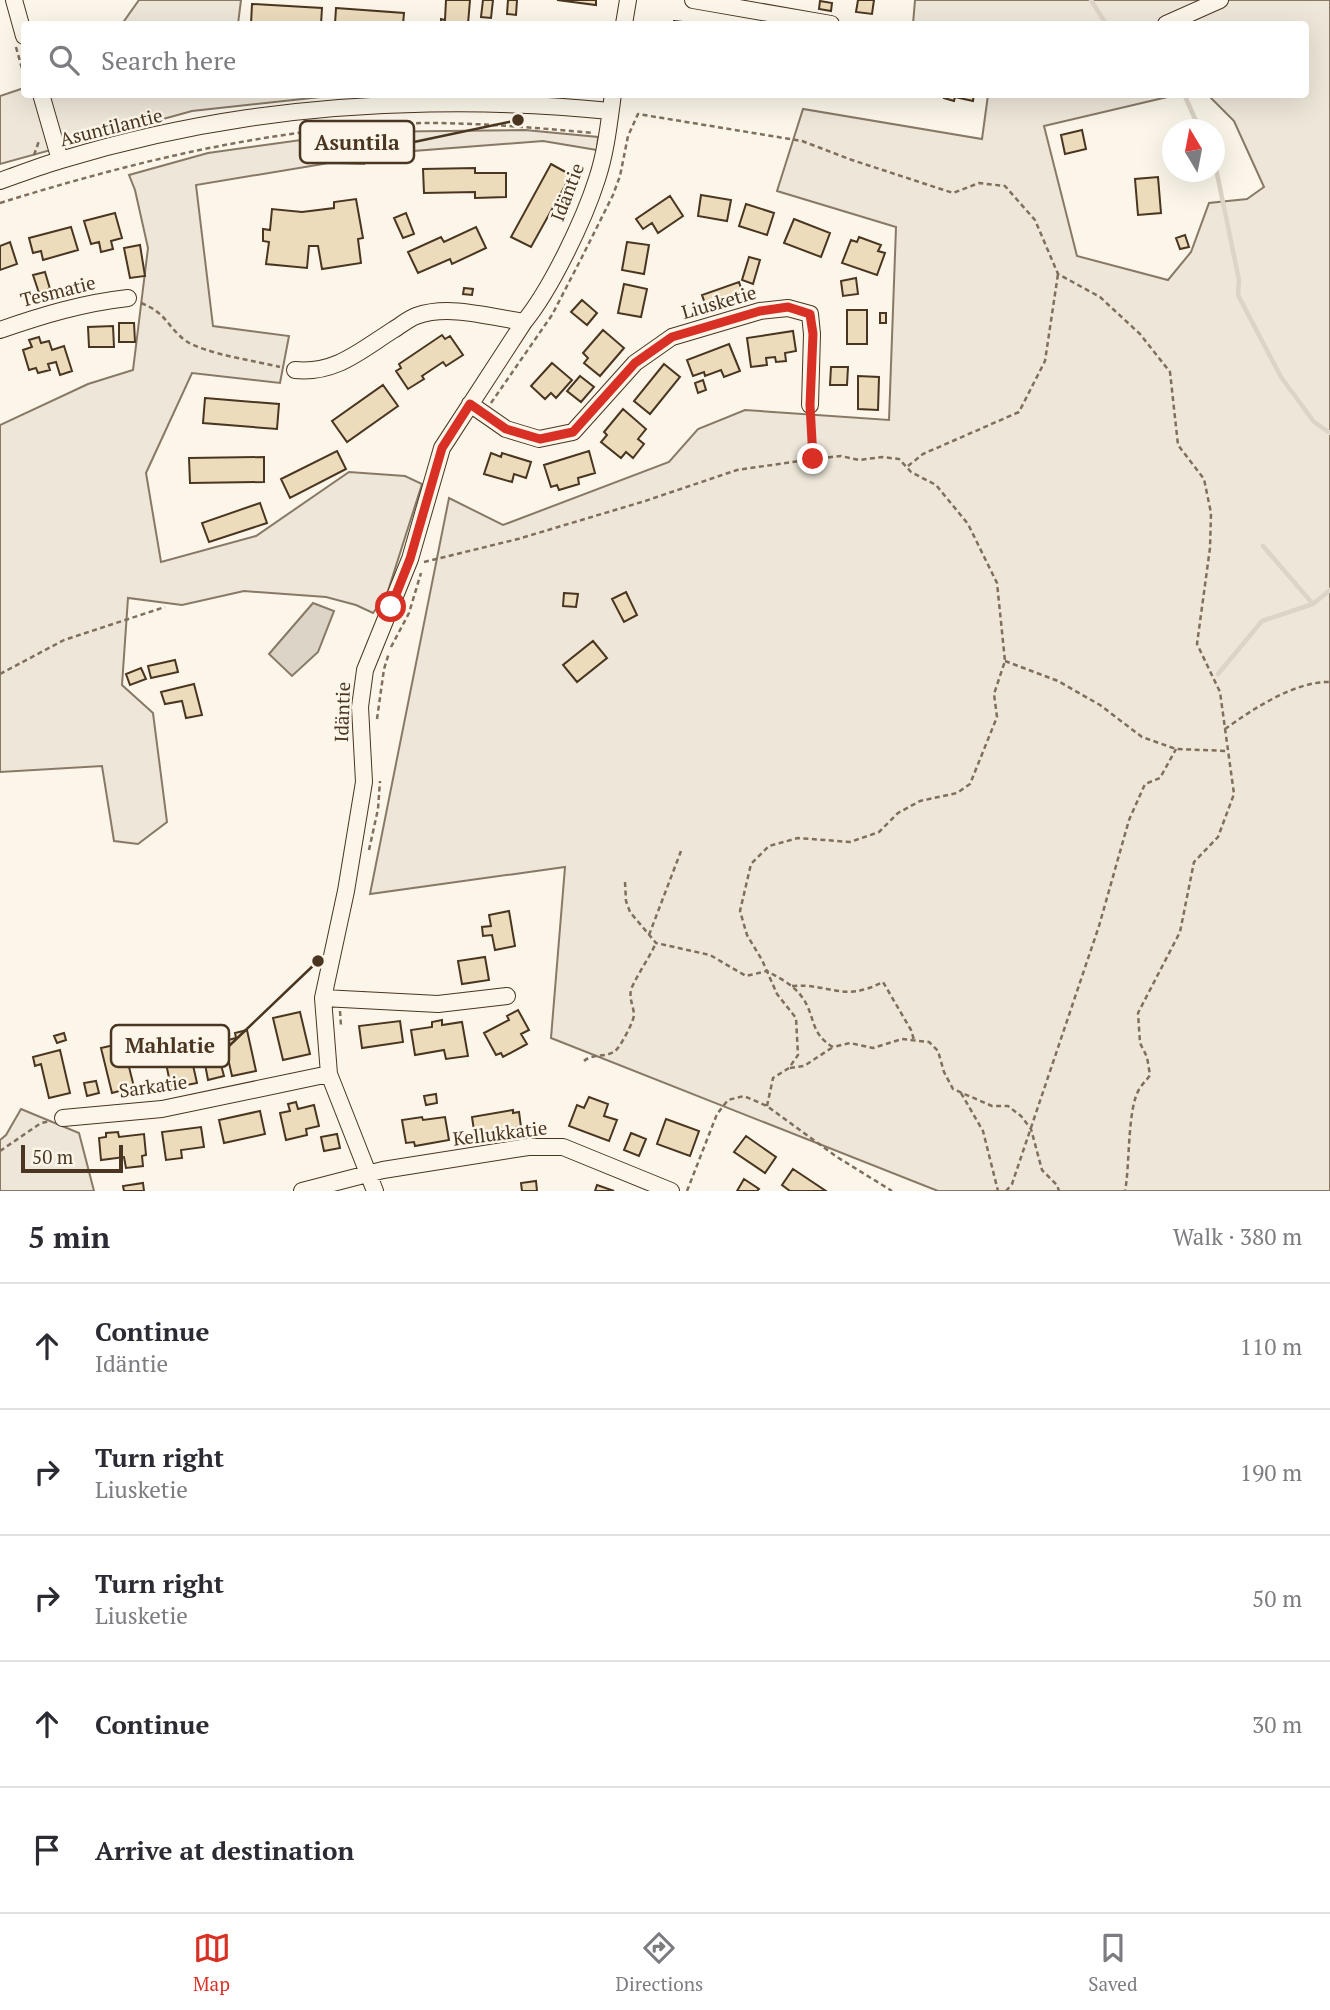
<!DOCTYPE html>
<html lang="en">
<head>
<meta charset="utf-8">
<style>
  body { margin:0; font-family:"PT Serif",serif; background:#f2f2f3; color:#2b2b33 }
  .compass { position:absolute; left:1162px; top:119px; width:63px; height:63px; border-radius:50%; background:#fff; box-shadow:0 7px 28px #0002; rotate:350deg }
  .scale { position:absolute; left:21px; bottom:18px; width:102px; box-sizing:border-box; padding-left:7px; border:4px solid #4a3520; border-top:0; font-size:19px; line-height:24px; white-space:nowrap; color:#4a3520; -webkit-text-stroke:5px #fbf6e9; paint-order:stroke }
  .stop { position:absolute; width:21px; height:21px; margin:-16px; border:5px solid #d93025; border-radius:50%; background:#fff }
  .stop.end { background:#d93025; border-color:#fff; box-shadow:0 2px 7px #0008 }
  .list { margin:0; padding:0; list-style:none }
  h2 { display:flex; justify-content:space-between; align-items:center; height:91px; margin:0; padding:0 28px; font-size:30px }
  h2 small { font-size:23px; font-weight:400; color:#7c7c81 }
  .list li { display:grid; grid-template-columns:46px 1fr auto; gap:21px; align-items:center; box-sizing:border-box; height:126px; padding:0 28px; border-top:2px solid #e1e1e2 }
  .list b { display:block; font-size:26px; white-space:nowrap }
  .list p { margin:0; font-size:23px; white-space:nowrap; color:#7c7c81 }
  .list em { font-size:23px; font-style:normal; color:#7c7c81 }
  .icon { flex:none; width:38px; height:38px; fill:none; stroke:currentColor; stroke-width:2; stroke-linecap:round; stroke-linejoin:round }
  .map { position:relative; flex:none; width:1330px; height:1191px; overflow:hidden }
  .search { position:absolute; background:#fff; box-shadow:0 7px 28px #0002; left:21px; right:21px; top:21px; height:77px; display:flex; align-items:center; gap:18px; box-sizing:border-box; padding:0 24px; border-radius:7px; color:#7c7c81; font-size:26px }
  .sheet { height:721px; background:#fff }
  nav { display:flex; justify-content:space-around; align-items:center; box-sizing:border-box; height:98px; border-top:2px solid #e1e1e2; background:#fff; font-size:19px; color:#7c7c81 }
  nav a { display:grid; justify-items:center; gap:4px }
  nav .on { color:#d93025 }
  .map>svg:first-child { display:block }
  .green { fill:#ede6d9; stroke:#887966; stroke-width:2 }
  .water { fill:#dcd4c6; stroke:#887966; stroke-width:2 }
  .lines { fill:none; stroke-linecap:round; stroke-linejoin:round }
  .stream { stroke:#dcd4c6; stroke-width:4.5 }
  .building { fill:#ecdcbc; stroke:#4a3520; stroke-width:2 }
  .minor-casing { stroke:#4a3520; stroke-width:18 }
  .path { stroke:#7f6f5c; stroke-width:2.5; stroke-dasharray:5 3.5; stroke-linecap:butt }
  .minor { stroke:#fbf6e9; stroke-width:16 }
  .route { stroke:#d93025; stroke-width:9 }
  .labels { text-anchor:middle; stroke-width:5; stroke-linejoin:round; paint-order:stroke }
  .street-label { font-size:19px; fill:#4a3520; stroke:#fbf6e9 }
  .leader { fill:none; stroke:#4a3520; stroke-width:2.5 }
  .callout-dot { fill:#4a3520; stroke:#fbf6e9; stroke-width:2.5 }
  .callout { fill:#fbf6e9; stroke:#4a3520; stroke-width:2.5 }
  .callout-label { font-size:21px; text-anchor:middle; font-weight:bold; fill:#4a3520 }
</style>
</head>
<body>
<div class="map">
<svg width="1330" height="1191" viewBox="0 0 1330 1191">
  <rect width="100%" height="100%" fill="#fbf6e9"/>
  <path class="green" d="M 139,0 L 241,0 L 238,24 L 122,24 Z
    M 915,0 L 1330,0 L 1330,1191 L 938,1191 L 551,1038 L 565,867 L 370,894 L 449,498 L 503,525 L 669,462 L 698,429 L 745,410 L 889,420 L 896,227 L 777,191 L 803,109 L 982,139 L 988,95 L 1176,95 L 1044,126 L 1077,256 L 1168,280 L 1191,252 L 1209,203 L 1247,199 L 1264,187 L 1234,121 L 1208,95 L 1306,94 L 1306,24 L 913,24 Z
    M 24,88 L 24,94 L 403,95 L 321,97 L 192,111 L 0,164 L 0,96 Z
    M 525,130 L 598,137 L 597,150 L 543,141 L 362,155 L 364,164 L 329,163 L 196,185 L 213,326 L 289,336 L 280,383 L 192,373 L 146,473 L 161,562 L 256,536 L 349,472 L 405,476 L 422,484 L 387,594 L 373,613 L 356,605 L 326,597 L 244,591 L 182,605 L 128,598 L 122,685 L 153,713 L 167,822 L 138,844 L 114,841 L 102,766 L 0,772 L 0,425 L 88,384 L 133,370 L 148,248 L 135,190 L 129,175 L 208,153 L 359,132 Z
    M 21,1109 L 79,1133 L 94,1191 L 0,1191 L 0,1140 L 6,1135 Z"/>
  <path class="water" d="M 313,603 L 334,611 L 318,652 L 292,676 L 269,654 Z"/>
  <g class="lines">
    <path class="stream" d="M 1091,0 L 1106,24
      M 1184,94 L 1200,130
      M 1214,159 L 1239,280 L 1238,295 L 1281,377 L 1314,422 L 1330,433
      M 1263,546 L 1313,604
      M 1218,674 L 1262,621 L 1313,604 L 1330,590"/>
  </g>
  <path class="building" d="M 446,0 L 470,0 L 468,24 L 441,24 L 441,19 L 445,20 Z
    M 483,0 L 493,0 L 491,18 L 481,17 Z
    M 508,0 L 517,0 L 516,15 L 507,14 Z
    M 557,0 L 596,0 L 596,5 Z
    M 858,0 L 874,0 L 872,14 L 856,12 Z
    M 820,1 L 832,3 L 831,11 L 819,9 Z
    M 252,4 L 322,8 L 321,24 L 251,24 Z
    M 336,8 L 404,13 L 403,24 L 335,24 Z
    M 674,21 L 701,24 L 674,24 Z
    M 943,94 L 974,94 L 973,101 L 955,97 L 954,101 L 944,98 L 945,95 Z
    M 1082,130 L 1086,149 L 1065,154 L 1061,135 Z
    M 551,164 L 571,175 L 531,247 L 511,237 Z
    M 475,168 L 475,173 L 506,173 L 506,197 L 475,198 L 475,192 L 424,193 L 423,169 Z
    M 1158,177 L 1161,213 L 1138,215 L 1135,179 Z
    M 701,195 L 731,200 L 727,221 L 698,216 Z
    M 670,196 L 683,216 L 658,233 L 652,223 L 643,229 L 636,219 Z
    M 356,199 L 363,238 L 358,239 L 361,263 L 322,269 L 318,246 L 309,246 L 307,268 L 266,264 L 269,242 L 263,241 L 263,229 L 270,230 L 272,209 L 302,212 L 334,208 L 334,202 Z
    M 746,204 L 774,213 L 767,235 L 739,226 Z
    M 115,213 L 122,238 L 111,241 L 113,249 L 101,252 L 99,242 L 91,244 L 84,221 Z
    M 406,213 L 414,234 L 403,238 L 394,218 Z
    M 794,219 L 830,233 L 821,257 L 784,243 Z
    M 71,227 L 78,250 L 43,260 L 41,251 L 33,253 L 29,238 Z
    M 476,227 L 486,248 L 452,264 L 450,259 L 418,273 L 408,252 L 441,237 L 444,242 Z
    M 1185,235 L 1189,247 L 1180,249 L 1176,238 Z
    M 859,237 L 881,245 L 878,251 L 885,253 L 877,275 L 842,263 L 851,240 L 857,242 Z
    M 10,242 L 17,264 L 0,270 L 0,246 Z
    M 627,242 L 649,245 L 644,274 L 622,270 Z
    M 140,245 L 145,276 L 130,278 L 124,248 Z
    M 749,257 L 760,260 L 753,284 L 742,280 Z
    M 45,272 L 50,289 L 39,293 L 33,275 Z
    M 856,278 L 858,294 L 843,296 L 841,281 Z
    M 739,282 L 743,294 L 706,306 L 702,295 Z
    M 624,284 L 647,289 L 641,317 L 618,313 Z
    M 464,288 L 473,289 L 472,295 L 463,294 Z
    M 582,300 L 597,313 L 587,325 L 571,312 Z
    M 847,310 L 867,310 L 867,344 L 847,344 Z
    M 880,313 L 886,313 L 886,323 L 880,323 Z
    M 119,323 L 134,323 L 135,342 L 119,342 Z
    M 113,326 L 114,347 L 89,347 L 88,327 Z
    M 603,330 L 624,348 L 600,376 L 584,363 L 588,358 L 583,353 Z
    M 793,331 L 796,351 L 785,353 L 786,361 L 776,362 L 775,357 L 766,358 L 767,365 L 751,367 L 747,338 Z
    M 442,335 L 445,339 L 450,336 L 463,355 L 446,366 L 443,362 L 422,376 L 424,379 L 408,389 L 396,371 L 401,368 L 399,364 Z
    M 39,337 L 41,343 L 49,341 L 52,350 L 64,346 L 72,371 L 60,375 L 56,362 L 48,364 L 50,370 L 38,373 L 36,368 L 29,370 L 23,350 L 32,347 L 29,340 Z
    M 729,344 L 740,371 L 724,377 L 721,370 L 705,376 L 704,372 L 693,376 L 687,360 Z
    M 552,363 L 572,380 L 556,398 L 551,393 L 545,399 L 531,386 Z
    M 664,364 L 680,377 L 650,414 L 634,401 Z
    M 831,367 L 848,367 L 847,385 L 830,385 Z
    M 580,376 L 594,387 L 581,402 L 567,391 Z
    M 858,376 L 879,377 L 878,410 L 858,409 Z
    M 703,380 L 706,390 L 698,393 L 695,383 Z
    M 383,385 L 398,406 L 347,442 L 332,421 Z
    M 205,398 L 279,404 L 277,429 L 203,423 Z
    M 623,409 L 646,429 L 638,439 L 644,444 L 633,458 L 626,452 L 621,458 L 601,442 L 607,435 L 604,432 Z
    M 337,451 L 346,469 L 290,498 L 281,479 Z
    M 589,451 L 595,473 L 578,478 L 579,484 L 559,490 L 557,485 L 551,487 L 544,465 Z
    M 491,453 L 501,457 L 502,453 L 531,462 L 526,478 L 514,474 L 512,482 L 484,474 Z
    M 264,457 L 264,482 L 190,483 L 189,458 Z
    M 260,503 L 267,523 L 209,542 L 202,523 Z
    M 626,592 L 637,615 L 624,622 L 612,599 Z
    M 564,593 L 578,594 L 576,607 L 563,606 Z
    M 593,641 L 607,658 L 577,682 L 563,665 Z
    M 175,660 L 178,672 L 151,678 L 148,666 Z
    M 141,668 L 146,679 L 130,685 L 126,674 Z
    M 194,684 L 202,715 L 186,718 L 182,701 L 165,704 L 161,692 Z
    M 509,911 L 515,946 L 495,950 L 492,935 L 483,936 L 482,927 L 491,926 L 489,915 Z
    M 485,957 L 489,980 L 462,984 L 458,961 Z
    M 518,1010 L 529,1030 L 521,1034 L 527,1044 L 503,1057 L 501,1053 L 496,1055 L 484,1033 L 509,1020 L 507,1016 Z
    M 300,1012 L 310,1054 L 283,1060 L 273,1018 Z
    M 442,1020 L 442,1025 L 462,1022 L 468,1056 L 446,1059 L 444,1050 L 415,1055 L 411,1030 L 432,1027 L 432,1022 Z
    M 400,1021 L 403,1042 L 362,1048 L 359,1026 Z
    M 247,1030 L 256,1071 L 232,1076 L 224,1041 L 236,1038 L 235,1033 Z
    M 64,1033 L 66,1040 L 57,1043 L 54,1036 Z
    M 123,1043 L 134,1087 L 112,1093 L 101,1048 Z
    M 188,1043 L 197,1083 L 171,1088 L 163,1048 Z
    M 60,1050 L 70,1093 L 49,1098 L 41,1064 L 35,1066 L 33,1057 Z
    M 220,1061 L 224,1076 L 208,1080 L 205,1064 Z
    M 96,1081 L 99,1093 L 87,1096 L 84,1083 Z
    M 436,1094 L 437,1103 L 426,1105 L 424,1096 Z
    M 589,1097 L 608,1104 L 604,1116 L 617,1120 L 609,1141 L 569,1126 L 577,1105 L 584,1108 Z
    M 296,1102 L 298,1109 L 314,1105 L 319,1126 L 306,1129 L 307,1135 L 286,1140 L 280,1113 L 290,1111 L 288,1104 Z
    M 513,1110 L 513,1113 L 519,1112 L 521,1127 L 516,1127 L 516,1130 L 475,1137 L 472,1117 Z
    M 260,1111 L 265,1134 L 224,1143 L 219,1120 Z
    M 422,1117 L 423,1120 L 445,1117 L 449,1140 L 415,1146 L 414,1142 L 406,1143 L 402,1120 Z
    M 666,1119 L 699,1131 L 690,1156 L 657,1144 Z
    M 201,1127 L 204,1147 L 181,1150 L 182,1158 L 166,1160 L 162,1132 Z
    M 118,1132 L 119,1137 L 144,1134 L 146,1155 L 142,1156 L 143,1166 L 126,1168 L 124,1157 L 101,1160 L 99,1138 L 106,1137 L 106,1133 Z
    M 631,1133 L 646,1139 L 639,1156 L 624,1150 Z
    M 337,1134 L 340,1148 L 324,1151 L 321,1137 Z
    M 746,1136 L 776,1157 L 765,1173 L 734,1152 Z
    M 793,1169 L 826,1191 L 790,1191 L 782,1185 Z
    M 744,1179 L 759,1189 L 757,1191 L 737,1191 Z
    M 536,1181 L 537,1191 L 522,1191 L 521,1183 Z
    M 143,1183 L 144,1191 L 124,1191 L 123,1186 Z
    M 597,1185 L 614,1191 L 595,1191 Z"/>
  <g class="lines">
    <defs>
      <path id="minor" d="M 14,0 L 24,36
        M 693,0 L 831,24
        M 624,24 L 628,0
        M 1166,24 L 1220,0
        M 41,94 L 60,160
        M 0,181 C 20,174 40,166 61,160 C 120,142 187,127 248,118 C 364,101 494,99 610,111
        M 0,330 C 43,315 83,303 128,298
        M 295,370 C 335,374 360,351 393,330 C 400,326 408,319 416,316 C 449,304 490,317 524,322
        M 470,404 L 506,429 L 539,439 L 573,432 L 635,363 L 672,337 L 760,311 L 788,308 L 810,314 L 812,334 L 810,405
        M 323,998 L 438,1004 L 507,996
        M 63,1118 L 162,1109 L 329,1074
        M 302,1191 L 383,1170 L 528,1147 L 563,1147 L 671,1191
        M 375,1191 L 329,1074 L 323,998 L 346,891 L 364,782 L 360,707 L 365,670 L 410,559 L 442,448 L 524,322 C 551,289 584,220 597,179 C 606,152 609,123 613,94"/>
    </defs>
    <use href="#minor" class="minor-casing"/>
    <path class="path" d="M 16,47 L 24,76
      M 34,155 L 39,141
      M 0,203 C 138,160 283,125 428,123 C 483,123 538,128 593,133
      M 141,303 C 167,313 167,327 186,341 C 206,354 256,361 280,367
      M 491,403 L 552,315 L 581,259 L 613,195 L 620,176 L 628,136 L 638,114 L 802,141 L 852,160 L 953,193 L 979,183 L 1005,186 L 1035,220 L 1058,274 L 1100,297 L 1140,334 L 1170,372 L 1178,445 L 1204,479 L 1211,513 L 1210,548 L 1197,644 L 1220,692 L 1234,794 L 1218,837 L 1194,862 L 1180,932 L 1138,1013 L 1140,1043 L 1147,1057 L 1150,1075 C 1147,1080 1143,1083 1140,1088 C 1127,1106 1130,1167 1125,1191
      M 908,466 L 923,454 L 1019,412 L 1045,361 L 1058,274
      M 424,562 L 518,539 L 645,501 L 737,470 L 813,459
      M 391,647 L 409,613 L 421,573
      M 1005,661 L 1058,681 L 1100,705 L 1142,737 L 1176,749 L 1228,751
      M 0,674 L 64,640 L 165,607
      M 377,719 L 384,669 L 389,653
      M 1225,729 C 1253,709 1295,681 1330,682
      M 369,850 L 378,809 L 380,781
      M 625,882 L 626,901 L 630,912 L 656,943 L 710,955 L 746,976 L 767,971 C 779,978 794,985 802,997 C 816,1016 809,1033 833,1047 L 850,1043 L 873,1048 L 902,1039 L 929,1042 L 938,1051 L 944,1072 L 953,1089 L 992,1106 L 1008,1106 L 1021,1116 L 1031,1129 L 1042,1170 L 1057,1185 L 1059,1191
      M 649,935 L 681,851
      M 792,986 C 831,983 842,1003 883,982 L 911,1030 L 914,1040
      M 340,1011 L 341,1026
      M 584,1061 C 593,1053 606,1058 615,1051 C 620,1048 635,1019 634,1014 C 633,1004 628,997 632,987 C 639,972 649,958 656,943
      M 790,1068 L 804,1066 L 833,1047
      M 961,1093 L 983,1131 L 998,1191
      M 767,1106 L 773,1078 L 789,1068 L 798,1055 L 796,1018 L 777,994 L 762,960 L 747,935 L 740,911 L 751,864 L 769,846 L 798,838 L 850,842 L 879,832 L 898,813 L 920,801 L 957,793 L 970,784 L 997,717 L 994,694 L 1005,661 L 997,583 L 968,524 L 936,485 L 911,472 L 899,459 L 882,457 L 859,460 L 841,456 L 813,459 L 811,420
      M 0,1151 L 41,1123 L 51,1121
      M 687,1191 L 717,1114 L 728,1100 L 744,1096 L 767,1106 L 837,1157 L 892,1191
      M 1006,1191 L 1012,1184 L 1099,926 L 1129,820 L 1145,784 L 1160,778 L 1176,749"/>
    <use href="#minor" class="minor"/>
  </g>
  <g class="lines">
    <path class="route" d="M 391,607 L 410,559 L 442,448 L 470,404 L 506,429 L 540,439 L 573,432 L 635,363 L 672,337 L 760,311 L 788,307 L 810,314 L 813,334 L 810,405 L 813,459"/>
  </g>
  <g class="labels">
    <g class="street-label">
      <text transform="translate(111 127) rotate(-14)" y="7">Asuntilantie</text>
      <text transform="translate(567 192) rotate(-69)" y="7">Idäntie</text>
      <text transform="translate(58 291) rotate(-14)" y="7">Tesmatie</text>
      <text transform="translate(719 302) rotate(-16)" y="7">Liusketie</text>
      <text transform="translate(342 712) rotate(-88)" y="7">Idäntie</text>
      <text transform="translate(153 1086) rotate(-8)" y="7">Sarkatie</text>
      <text transform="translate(500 1133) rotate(-7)" y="7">Kellukkatie</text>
    </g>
  </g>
  <path class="leader" d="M518 120L414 142M318 961L229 1046"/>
  <g class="callout-dot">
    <circle cx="518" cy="120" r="7"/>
    <circle cx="318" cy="961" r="7"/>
  </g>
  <g class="callout">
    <rect x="300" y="121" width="114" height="42" rx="7"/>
    <rect x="111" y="1025" width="118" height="42" rx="7"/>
  </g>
  <g class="callout-label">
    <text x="357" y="150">Asuntila</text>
    <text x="170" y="1053">Mahlatie</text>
  </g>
</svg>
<svg class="compass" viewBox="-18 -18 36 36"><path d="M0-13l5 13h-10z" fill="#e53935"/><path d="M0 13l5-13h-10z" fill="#7c7c81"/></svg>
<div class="scale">50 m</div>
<div class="stop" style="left:391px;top:607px"></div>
<div class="stop end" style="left:813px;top:459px"></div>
<div class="search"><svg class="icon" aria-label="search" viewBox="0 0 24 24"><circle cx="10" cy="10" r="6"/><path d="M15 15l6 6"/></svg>Search here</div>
</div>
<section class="sheet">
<h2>5 min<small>Walk · 380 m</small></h2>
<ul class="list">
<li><svg class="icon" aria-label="ahead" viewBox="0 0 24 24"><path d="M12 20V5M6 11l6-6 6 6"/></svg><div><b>Continue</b><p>Idäntie</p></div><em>110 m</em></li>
<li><svg class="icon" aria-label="right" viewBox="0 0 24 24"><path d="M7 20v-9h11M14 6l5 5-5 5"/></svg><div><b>Turn right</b><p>Liusketie</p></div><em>190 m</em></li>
<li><svg class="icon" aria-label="right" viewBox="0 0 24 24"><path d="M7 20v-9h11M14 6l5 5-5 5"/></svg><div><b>Turn right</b><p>Liusketie</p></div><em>50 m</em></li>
<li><svg class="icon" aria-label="ahead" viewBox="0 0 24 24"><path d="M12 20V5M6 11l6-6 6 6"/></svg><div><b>Continue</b></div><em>30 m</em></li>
<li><svg class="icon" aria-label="arrive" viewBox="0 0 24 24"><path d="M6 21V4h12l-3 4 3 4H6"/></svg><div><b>Arrive at destination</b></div></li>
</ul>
</section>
<nav>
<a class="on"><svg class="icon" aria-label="map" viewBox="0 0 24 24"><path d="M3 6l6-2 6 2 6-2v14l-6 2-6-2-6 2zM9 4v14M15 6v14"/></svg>Map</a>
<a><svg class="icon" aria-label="directions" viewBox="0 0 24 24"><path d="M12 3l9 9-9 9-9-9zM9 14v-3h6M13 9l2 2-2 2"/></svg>Directions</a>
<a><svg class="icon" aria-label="saved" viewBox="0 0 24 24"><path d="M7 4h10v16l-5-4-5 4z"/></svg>Saved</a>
</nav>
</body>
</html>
